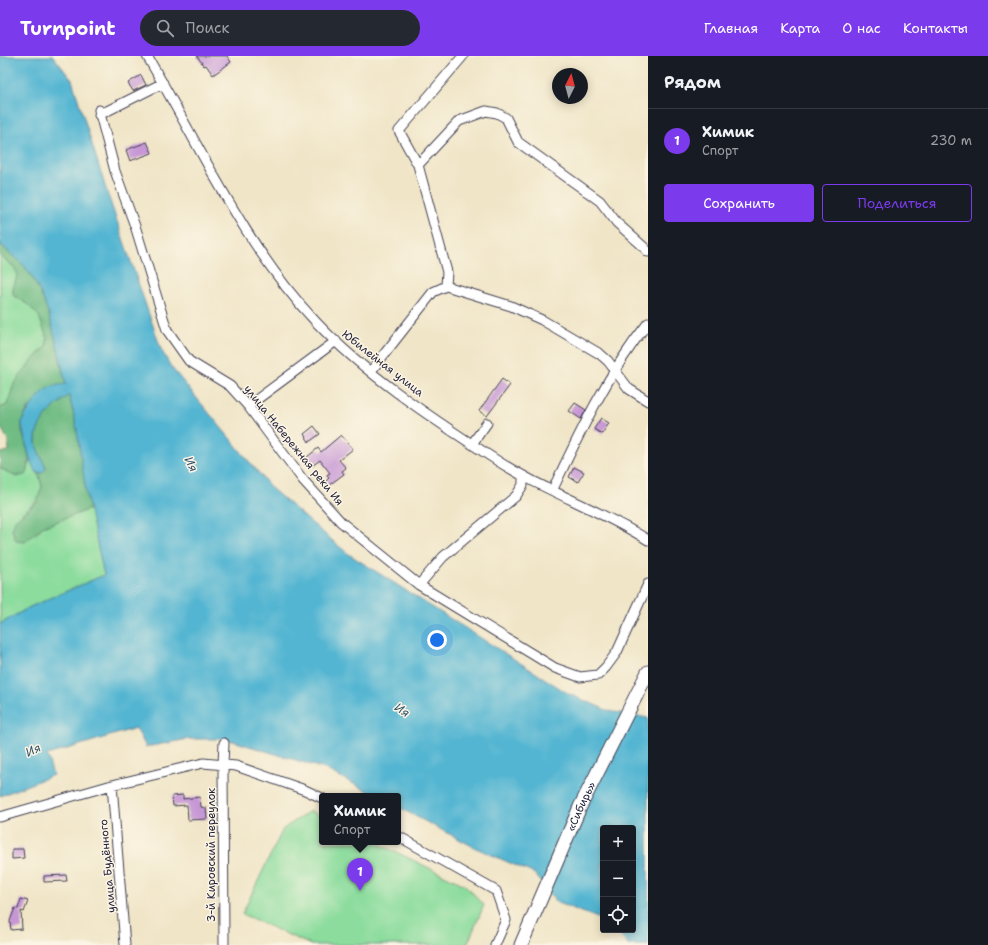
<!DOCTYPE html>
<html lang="ru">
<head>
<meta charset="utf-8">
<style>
  body { margin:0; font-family:"Shantell Sans",sans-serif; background:#242831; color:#f1f3f6 }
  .controls { position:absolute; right:12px; bottom:12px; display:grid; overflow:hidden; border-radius:4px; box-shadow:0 2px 10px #0003 }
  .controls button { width:36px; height:36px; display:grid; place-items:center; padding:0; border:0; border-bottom:1px solid #363941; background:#171b24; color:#f1f3f6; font:20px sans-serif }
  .compass { position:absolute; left:552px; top:12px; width:36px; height:36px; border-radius:50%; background:#171b24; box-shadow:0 2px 10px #0003; rotate:6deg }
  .you { position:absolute; left:437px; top:584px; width:14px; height:14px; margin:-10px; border:3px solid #fff; border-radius:50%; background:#1a73e8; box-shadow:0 0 0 6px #1a73e833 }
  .badge { display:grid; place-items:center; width:26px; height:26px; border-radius:50%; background:#7c3aed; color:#fff; font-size:13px; font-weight:700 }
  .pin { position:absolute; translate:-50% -33px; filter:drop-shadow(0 1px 2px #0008) }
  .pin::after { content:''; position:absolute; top:21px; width:14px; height:12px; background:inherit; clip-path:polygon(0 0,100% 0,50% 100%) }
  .popup { position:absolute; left:319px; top:737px; width:82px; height:52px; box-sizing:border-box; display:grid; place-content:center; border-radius:4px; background:#171b24; filter:drop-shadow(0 1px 3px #0005); font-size:13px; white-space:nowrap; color:#9ea1a6 }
  .popup b { font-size:15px; color:#f1f3f6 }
  .popup::after { content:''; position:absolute; left:50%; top:100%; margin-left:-8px; border:8px solid transparent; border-top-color:#171b24 }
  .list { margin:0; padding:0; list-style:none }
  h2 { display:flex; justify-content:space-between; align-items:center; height:52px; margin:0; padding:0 16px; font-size:17px }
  h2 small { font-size:13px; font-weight:400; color:#9ea1a6 }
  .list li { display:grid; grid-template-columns:26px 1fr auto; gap:12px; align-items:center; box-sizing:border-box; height:64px; padding:0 16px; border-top:1px solid #363941 }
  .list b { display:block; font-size:15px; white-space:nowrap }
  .list p { margin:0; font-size:13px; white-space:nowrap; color:#9ea1a6 }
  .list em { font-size:13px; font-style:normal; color:#9ea1a6 }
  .actions { display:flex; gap:8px; padding:12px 16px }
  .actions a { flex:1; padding:9px 0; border:1px solid #7c3aed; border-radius:4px; text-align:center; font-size:14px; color:#7c3aed }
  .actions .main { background:#7c3aed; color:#fff }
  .icon { flex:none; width:22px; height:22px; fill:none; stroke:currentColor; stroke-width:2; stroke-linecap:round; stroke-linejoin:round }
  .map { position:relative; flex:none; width:648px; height:889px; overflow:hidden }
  header { display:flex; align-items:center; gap:24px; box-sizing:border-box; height:56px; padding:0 20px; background:#7c3aed; color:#fff }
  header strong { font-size:19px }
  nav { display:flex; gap:22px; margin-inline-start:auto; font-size:14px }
  .search { width:280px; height:36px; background:#242831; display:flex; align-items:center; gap:10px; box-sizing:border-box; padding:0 14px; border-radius:22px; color:#9ea1a6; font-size:15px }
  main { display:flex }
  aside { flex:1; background:#171b24 }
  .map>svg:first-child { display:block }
  .green { fill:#8bdc9d; stroke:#567f6c }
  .forest { fill:#70bc84; stroke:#496f60 }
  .water { fill:#53b5d2; stroke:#3a6c86 }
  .building { fill:#c696d5 }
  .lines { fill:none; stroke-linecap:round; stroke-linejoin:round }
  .minor-casing { stroke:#413f50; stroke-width:11 }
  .highway-casing { stroke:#413f50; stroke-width:15 }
  .minor { stroke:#fff; stroke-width:9 }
  .highway { stroke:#fff; stroke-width:13 }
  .labels { text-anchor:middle; stroke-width:3; stroke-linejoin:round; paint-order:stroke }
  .street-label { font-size:11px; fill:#22223b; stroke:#fcf5e5 }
  .water-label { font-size:12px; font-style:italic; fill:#335570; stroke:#fcf5e5 }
</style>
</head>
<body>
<header>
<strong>Turnpoint</strong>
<div class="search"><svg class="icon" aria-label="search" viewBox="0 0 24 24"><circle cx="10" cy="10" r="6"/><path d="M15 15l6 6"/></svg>Поиск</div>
<nav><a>Главная</a><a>Карта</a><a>О нас</a><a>Контакты</a></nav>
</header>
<main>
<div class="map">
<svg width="648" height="889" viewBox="0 0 648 889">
  <rect width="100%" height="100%" fill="#fcf5e5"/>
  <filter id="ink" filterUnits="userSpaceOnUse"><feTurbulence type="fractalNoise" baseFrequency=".025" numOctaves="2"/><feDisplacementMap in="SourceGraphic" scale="8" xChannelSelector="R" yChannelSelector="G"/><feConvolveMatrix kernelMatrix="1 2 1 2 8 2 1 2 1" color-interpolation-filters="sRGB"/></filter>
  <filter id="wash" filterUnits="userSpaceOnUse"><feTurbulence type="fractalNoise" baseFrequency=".012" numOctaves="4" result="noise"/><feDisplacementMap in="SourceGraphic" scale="16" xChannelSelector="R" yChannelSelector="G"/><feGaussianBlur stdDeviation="0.9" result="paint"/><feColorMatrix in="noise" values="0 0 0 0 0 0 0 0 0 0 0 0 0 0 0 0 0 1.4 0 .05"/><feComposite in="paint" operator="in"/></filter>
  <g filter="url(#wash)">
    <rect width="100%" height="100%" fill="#f0e5c7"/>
    <path class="green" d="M 0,200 L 12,209 L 18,218 L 13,232 L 13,239 L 27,248 L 39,260 L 47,282 L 46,291 L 34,302 L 14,328 L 7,349 L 0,352 Z
      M 31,401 C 32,409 35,412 38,418 C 48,437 36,447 22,457 L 35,479 L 42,471 L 90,453 L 104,519 L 30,551 L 0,568 L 0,412 L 16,421 L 27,418 Z
      M 310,755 L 322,761 L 322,786 L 375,786 L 465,829 L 484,849 L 467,889 L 311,889 L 242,858 L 283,773 Z"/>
    <path class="forest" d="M 0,187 C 8,198 20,203 28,215 C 51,248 56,289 66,328 C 46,338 15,352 23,379 C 28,397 31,399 27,418 C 16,423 10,417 0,412 L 0,397 L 9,395 L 8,384 L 0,370 L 0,352 L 7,349 L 14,328 L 34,302 L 46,291 L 47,282 L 39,260 L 27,248 L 13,239 L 13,232 L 18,218 L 12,209 L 0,200 Z
      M 69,339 L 76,368 L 90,453 L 42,471 L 25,486 L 16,485 L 12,474 L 15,464 L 37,446 L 42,430 L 38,417 L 42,417 L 46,411 C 43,404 36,393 36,385 C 35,365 55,350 69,339 Z"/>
    <path class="water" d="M 0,0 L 53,0 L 72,24 L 107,136 L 161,293 L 171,311 L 272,433 L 347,497 L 569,638 L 609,655 L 648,662 L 648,889 L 628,889 L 616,874 L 633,874 L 633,772 L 603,772 L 603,864 L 556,846 L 535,818 L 476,792 L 398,751 L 398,740 L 377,740 L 325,713 L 226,683 L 188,683 L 146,691 L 136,672 L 47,699 L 53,719 L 0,740 L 0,568 L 30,551 L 104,519 L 86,437 L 76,368 L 69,339 C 55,350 35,366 36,386 C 36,393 43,404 46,412 L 42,417 C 38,417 36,416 34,413 C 31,409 21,371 22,366 C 24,358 41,336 48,332 C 53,329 61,329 66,328 C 56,289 51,248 28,215 C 20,203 8,198 0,187 Z"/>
    <g id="blocks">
      <path class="building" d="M 197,0 L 227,0 L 231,6 L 213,19 L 206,9 L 204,10 Z
        M 141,19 L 146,29 L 133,35 L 128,27 Z
        M 147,86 L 152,97 L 130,105 L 126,94 Z
        M 502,323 L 510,329 L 487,360 L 479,355 Z
        M 575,347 L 586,354 L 581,363 L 569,355 Z
        M 601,362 L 609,367 L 602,378 L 594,373 Z
        M 314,370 L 320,378 L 309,386 L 304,378 Z
        M 341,379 L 353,393 L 339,404 L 346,412 L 342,415 L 344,418 L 329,429 L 326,425 L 329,422 L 327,419 L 330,417 L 320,404 L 312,410 L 306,402 L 318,392 L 321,396 Z
        M 574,411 L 584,416 L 578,426 L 569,421 Z
        M 183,739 L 183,743 L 200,741 L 201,751 L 206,752 L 207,763 L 188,764 L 187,749 L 173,750 L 172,740 Z
        M 12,793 L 23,793 L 24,802 L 12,803 Z
        M 66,819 L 67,825 L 44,826 L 44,820 Z
        M 21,843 L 28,845 L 24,856 L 21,855 L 22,873 L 11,874 L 10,865 L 15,852 L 18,853 Z"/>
    </g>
  </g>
  <g filter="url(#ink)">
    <use href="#blocks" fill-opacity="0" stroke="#413f50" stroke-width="1"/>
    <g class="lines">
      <defs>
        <path id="minor" d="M 147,0 C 200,90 244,190 316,266 C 365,318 430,361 490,400 C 539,433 597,452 648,484
          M 99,54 L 115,115 L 136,173 L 167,274 L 189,305 L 230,330 L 248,350 L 303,424 L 341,466 L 419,529 L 555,612 L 580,621 L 598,619 L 606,611 L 617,596 L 648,528
          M 99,59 L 163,27
          M 418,109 L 459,65 L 486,55 L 497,57 L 506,62 L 518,86 L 600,145 L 617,167 L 645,192 L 648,196
          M 446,230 L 511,250 L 542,264 L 600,298 L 608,305 L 629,333 L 648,345
          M 371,315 L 433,236 L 446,230 L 447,216 L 418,109 L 399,75 L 463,0
          M 248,350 L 336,285
          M 472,388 L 487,367
          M 553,433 C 580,376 608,317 648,267
          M 419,529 L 443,501 L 516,440 L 523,429 L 523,420
          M 112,729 L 125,889
          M 0,761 L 112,729 L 203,707 L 236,710 L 305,734 L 322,742
          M 398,780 L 496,835 L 506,864 L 495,889
          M 224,889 L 223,708 L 224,687"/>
        <g id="highway">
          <path id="s1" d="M 521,889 L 580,751 L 648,616"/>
        </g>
      </defs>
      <use href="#minor" class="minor-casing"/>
      <use href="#highway" class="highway-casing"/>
      <use href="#minor" class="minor"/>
      <use href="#highway" class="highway"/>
    </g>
  </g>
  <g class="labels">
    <g class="street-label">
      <text transform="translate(383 307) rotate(38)" y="4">Юбилейная улица</text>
      <text transform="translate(294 389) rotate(51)" y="4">улица Набережная реки Ия</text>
      <text dy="4" stroke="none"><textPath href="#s1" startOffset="151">«Сибирь»</textPath></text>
      <text transform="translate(211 799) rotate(-90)" y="4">3-й Кировский переулок</text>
      <text transform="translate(107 810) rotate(-95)" y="4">улица Будённого</text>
    </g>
    <g class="water-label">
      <text transform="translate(191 408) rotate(63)" y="4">Ия</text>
      <text transform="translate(402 654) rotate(32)" y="4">Ия</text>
      <text transform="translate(33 694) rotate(-26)" y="4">Ия</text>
    </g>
  </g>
</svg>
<div class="controls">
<button>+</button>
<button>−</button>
<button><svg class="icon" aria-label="locate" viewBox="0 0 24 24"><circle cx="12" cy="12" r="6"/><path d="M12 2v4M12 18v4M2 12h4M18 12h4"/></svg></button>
</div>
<svg class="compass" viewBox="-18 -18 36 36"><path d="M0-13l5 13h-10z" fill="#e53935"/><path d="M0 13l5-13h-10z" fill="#9ea1a6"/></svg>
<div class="you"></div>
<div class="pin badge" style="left:360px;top:835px">1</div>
<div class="popup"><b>Химик</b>Спорт</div>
</div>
<aside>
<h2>Рядом<small></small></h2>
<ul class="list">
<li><span class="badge">1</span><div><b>Химик</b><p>Спорт</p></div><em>230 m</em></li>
</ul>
<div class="actions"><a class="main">Сохранить</a><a>Поделиться</a></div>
</aside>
</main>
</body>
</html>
